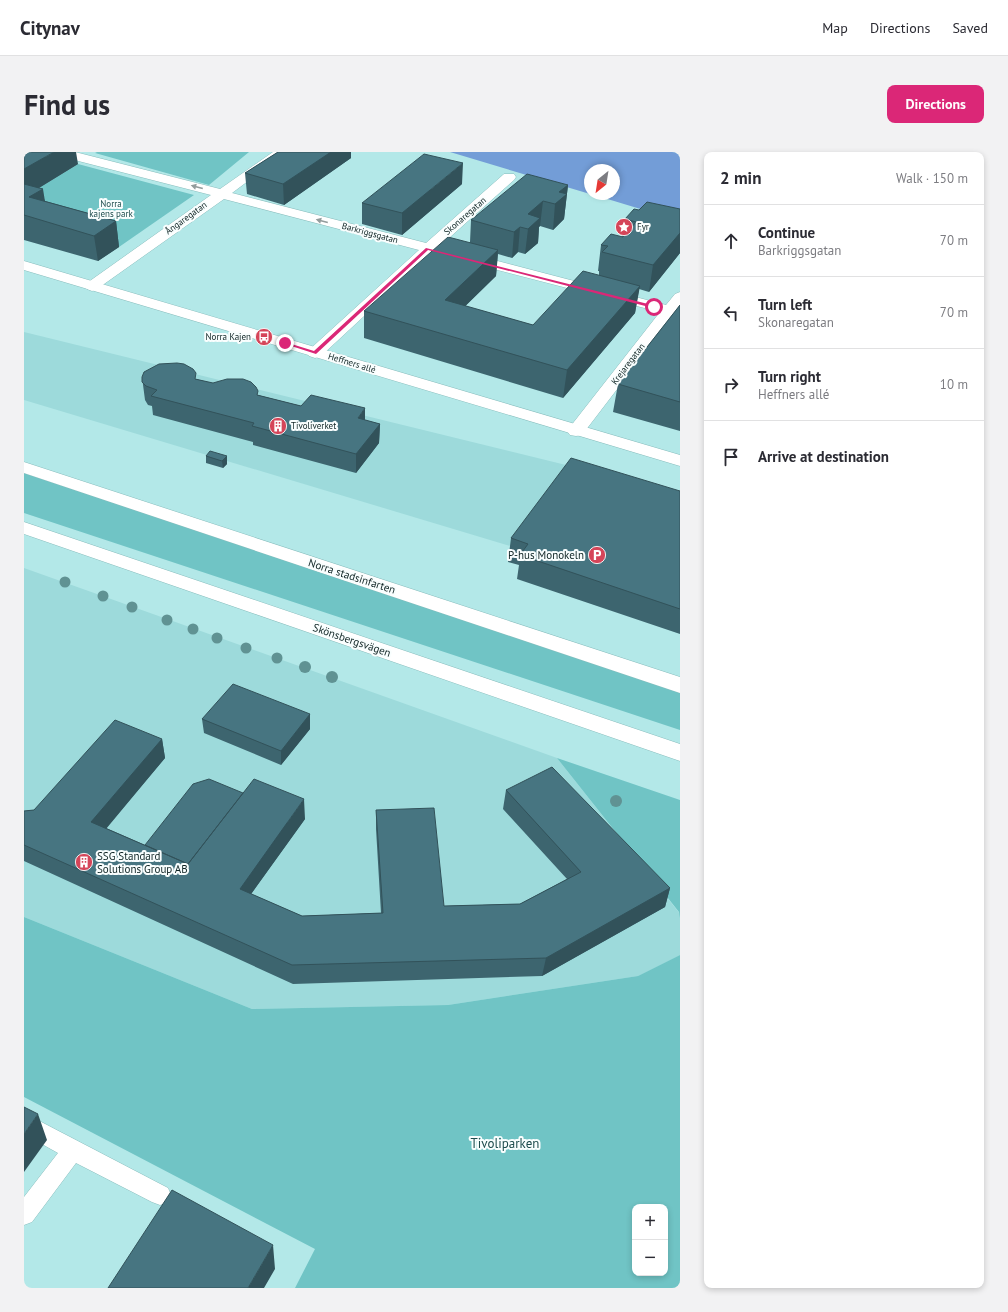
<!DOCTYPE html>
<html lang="en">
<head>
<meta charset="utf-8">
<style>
  body { margin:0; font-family:"PT Sans",sans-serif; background:#f2f2f3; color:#2b2b33 }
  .controls { position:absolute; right:12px; bottom:12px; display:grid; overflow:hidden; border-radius:8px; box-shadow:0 2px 6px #0003 }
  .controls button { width:36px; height:36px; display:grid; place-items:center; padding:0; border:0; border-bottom:1px solid #e1e1e2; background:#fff; color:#2b2b33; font:20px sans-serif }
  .compass { position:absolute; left:560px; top:12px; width:36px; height:36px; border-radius:50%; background:#fff; box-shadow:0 2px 6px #0003; rotate:210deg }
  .stop { position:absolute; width:12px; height:12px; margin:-9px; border:3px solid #db2777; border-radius:50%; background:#fff }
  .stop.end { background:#db2777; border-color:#fff; box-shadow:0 1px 4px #0008 }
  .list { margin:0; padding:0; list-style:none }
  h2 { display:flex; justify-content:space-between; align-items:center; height:52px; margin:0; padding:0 16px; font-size:17px }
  h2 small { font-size:13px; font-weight:400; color:#7c7c81 }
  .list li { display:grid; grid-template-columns:26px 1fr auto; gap:12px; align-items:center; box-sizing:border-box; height:72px; padding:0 16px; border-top:1px solid #e1e1e2 }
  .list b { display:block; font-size:15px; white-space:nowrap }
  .list p { margin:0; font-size:13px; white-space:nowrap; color:#7c7c81 }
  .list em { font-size:13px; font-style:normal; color:#7c7c81 }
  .icon { flex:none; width:22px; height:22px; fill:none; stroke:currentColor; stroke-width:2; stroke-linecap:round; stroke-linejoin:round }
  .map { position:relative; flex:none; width:656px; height:1136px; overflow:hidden; border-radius:8px }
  header { display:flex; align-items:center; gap:24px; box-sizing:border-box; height:56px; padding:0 20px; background:#fff; border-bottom:1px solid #e1e1e2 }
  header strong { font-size:19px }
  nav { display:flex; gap:22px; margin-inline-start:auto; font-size:14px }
  .intro { display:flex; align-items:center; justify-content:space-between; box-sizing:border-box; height:96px; padding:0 24px }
  h1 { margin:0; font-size:28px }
  .button { padding:10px 18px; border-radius:8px; background:#db2777; color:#fff; font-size:14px; font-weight:700 }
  main { display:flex; gap:24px; padding:0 24px }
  aside { flex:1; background:#fff; border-radius:8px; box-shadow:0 2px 6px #0003 }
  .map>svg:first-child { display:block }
  .built { fill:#9ddadb }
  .green { fill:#70c4c5; fill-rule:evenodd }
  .water { fill:#739dd7 }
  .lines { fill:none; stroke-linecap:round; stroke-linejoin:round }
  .lane-casing { stroke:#89bdbd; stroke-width:1 }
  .street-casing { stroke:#89bdbd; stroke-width:1 }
  .secondary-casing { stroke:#89bdbd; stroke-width:1 }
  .lane { fill:#fff; fill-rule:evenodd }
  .street { fill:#fff; fill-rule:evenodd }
  .secondary { fill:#fff; fill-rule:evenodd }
  .tree { fill:#609293 }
  .wall { fill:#3d656f }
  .shaded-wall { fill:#32525a }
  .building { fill:#477581; stroke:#32525a }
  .oneway { fill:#939c9c }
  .route { fill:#db2777 }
  .labels { text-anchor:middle; stroke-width:4; stroke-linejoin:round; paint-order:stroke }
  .far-park-label { font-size:9px; fill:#1d4c4d; stroke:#f9fefe }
  .far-street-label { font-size:9px; fill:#0f2424; stroke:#f9fefe }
  .far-poi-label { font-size:9px; fill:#0f2424; stroke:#f9fefe; text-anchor:start }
  .poi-label { font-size:11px; fill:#0f2424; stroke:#f9fefe; text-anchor:end }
  .street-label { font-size:11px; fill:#0f2424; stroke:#f9fefe }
  .near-park-label { font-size:13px; fill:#1d4c4d; stroke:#f9fefe }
</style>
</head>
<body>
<header>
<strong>Citynav</strong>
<nav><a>Map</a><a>Directions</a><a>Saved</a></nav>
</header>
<div class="intro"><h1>Find us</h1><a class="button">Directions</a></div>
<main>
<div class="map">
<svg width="656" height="1136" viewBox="0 0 656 1136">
  <rect width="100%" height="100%" fill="#b3e8e8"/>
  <path class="built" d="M 0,180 L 656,341 L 656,445 L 0,248 Z
    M 0,416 L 533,606 L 656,762 L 656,803 L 614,824 L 424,853 L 228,857 L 0,765 Z"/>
  <path class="green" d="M 73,0 L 225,0 L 185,33 L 71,1 Z
    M 54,12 L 170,43 L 95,95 L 10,70 L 0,45 Z
    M 0,321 L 655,540 L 656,541 L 656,578 L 0,361 Z
    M 533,606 L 656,648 L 656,766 L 655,760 Z
    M 0,765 L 228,857 L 424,853 L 614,824 L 656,803 L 656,1136 L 271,1136 L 291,1097 L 0,945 ZM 611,1055 L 641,1055 L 641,1121 L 611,1121 Z"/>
  <path class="water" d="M 426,0 L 656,0 L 656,69 L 567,42 L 590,42 L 590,18 L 566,18 L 566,42 Z"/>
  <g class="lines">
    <defs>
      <path id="lane" d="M 0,961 L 144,1036 L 147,1043 L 144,1050 L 136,1053 L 128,1050 L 52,1011 L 8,1070 L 0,1073 L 0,1045 L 34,1001 L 0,982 Z"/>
      <path id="street" d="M 30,0 L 51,0 L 196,37 L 249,0 L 263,0 L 208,41 L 402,91 L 480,22 L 490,22 L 492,25 L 490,28 L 416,94 L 642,153 L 651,142 L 656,140 L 656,166 L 649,164 L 558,283 L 552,284 L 546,283 L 543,279 L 546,275 L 636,160 L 408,101 L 297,204 L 291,206 L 285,204 L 283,201 L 285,198 L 395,98 L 200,47 L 73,137 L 68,139 L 63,137 L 60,134 L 63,131 L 187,43 L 31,3 Z"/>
      <path id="secondary" d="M 0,109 L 656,303 L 656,314 L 0,118 Z
        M 0,310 L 656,525 L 656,541 L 0,321 Z
        M 0,370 L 656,592 L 656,609 L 0,382 Z"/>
    </defs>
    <use href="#lane" class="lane-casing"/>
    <use href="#street" class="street-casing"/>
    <use href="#secondary" class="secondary-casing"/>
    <use href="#lane" class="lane"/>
    <use href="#street" class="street"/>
    <use href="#secondary" class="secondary"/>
  </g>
  <g class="tree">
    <circle cx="41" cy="430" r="5.5"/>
    <circle cx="79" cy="444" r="5.5"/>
    <circle cx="108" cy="455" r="5.5"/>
    <circle cx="143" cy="468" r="5.5"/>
    <circle cx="169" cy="477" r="5.5"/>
    <circle cx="193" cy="486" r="5.5"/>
    <circle cx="222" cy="496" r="5.5"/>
    <circle cx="253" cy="506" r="5.5"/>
    <circle cx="281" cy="515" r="6"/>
    <circle cx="308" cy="525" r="6"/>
    <circle cx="592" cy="649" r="6"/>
  </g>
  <path class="wall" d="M 0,0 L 54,12 L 15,36 L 21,49 L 92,69 L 95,95 L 74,109 L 0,88 Z
    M 254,0 L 327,0 L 327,6 L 260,53 L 223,42 L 221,21 Z
    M 438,32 L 378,83 L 338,72 L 338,51 Z
    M 544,33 L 540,67 L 529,78 L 516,74 L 515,75 L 514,91 L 501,102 L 494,100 L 488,106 L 474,102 L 472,124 L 441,154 L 509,173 L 575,124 L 575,119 L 574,119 L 577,93 L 598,85 L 601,67 L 615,58 L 656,57 L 656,101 L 625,140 L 615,137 L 611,161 L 539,246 L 340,186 L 340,159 L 446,90 L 447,68 Z
    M 656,153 L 656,279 L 589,260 L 594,232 Z
    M 118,225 L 172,227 L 277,254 L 341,268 L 356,272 L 355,291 L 332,321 L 229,293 L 229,290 L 129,263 L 128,254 L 124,253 L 121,248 Z
    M 182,304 L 203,304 L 203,312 L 199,316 L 182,311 Z
    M 656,339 L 656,482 L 493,427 L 495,413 L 484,410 L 487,386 Z
    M 286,562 L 286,577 L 257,613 L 180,581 L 178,567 Z
    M 138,587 L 141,606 L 82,676 L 121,693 L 281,667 L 227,742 L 278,764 L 357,761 L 352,677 L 352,658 L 420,754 L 496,752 L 543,727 L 479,657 L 482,638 L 646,736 L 641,755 L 518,824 L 269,832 L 0,709 L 0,659 L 10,658 Z"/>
  <path class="shaded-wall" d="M 30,0 L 52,0 L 54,12 L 0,45 L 0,17 Z
    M 307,0 L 327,0 L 327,6 L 260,53 L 259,32 Z
    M 439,11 L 438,32 L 378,83 L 378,61 Z
    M 544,33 L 540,67 L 529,78 L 531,52 L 535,40 Z
    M 19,37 L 23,62 L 5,45 Z
    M 519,49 L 516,74 L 515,75 L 514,91 L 501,102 L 504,77 L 504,62 Z
    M 92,69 L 95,95 L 74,109 L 70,84 Z
    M 496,75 L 494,100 L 488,106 L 490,80 Z
    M 656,81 L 656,101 L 625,140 L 629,113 Z
    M 474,98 L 472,124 L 420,175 L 421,148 Z
    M 616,134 L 611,161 L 539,246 L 543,218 Z
    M 341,256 L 341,275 L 334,266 Z
    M 356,272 L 355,291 L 332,321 L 332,302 Z
    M 203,304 L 203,312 L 199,316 L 198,309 Z
    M 286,562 L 286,577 L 257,613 L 257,599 Z
    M 138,587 L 141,606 L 72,689 L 67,670 Z
    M 280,647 L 281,667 L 217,756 L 216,737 Z
    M 646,736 L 641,755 L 518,824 L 522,806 Z
    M 14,962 L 23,988 L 0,1020 L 0,982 Z
    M 249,1093 L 251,1117 L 240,1136 L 224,1136 Z"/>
  <path class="building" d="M 0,0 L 30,0 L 0,17 Z
    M 254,0 L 307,0 L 259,32 L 221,21 Z
    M 400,2 L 439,11 L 378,61 L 338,51 Z
    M 503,22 L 544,33 L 535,40 L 543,42 L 531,52 L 519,49 L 504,62 L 516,66 L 504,77 L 496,75 L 490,80 L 447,68 Z
    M 0,32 L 19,37 L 5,45 L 92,69 L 70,84 L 0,63 Z
    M 623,50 L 656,57 L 656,81 L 629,113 L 578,100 L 584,94 L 577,93 L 587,82 L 599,85 L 612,70 L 601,67 L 610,57 L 615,58 Z
    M 424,85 L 474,98 L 421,148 L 509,173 L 559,119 L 616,134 L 543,218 L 340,159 Z
    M 656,153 L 656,250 L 594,232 Z
    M 153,211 L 160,212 L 169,217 L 172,221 L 171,227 L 189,231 L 203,227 L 219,227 L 227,230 L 232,235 L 234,239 L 233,243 L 277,254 L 287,243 L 341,256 L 334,266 L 356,272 L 332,302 L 228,274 L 230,271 L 127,244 L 133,238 L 122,234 L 118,230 L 118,225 L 120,220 L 135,212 Z
    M 186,299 L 203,304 L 198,309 L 182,304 Z
    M 547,306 L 656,339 L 656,457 L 496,403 L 504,392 L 487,386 Z
    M 209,532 L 286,562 L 257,599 L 178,567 Z
    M 91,568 L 138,587 L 67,670 L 164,712 L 230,627 L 280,647 L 216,737 L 278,764 L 359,761 L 352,658 L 410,656 L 420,754 L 496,752 L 557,720 L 482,638 L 528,615 L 646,736 L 522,806 L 268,813 L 0,693 L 0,659 L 10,658 Z
    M 185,627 L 219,641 L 164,712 L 121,693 L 169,632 Z
    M 0,955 L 14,962 L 0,982 Z
    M 148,1038 L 249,1093 L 224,1136 L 84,1136 Z"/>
  <defs><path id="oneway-solid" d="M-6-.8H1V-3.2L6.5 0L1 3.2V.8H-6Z"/></defs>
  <g class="oneway">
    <use href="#oneway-solid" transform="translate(173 35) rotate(-165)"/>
    <use href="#oneway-solid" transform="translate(298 69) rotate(-165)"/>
  </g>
  <path class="route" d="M 402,96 L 632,154 L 633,155 L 629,156 L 404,98 L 292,202 L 258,191 L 261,190 L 290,199 Z"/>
  <defs>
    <symbol id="sight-disc" viewBox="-11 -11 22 22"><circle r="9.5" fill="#d54559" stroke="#f9fefe"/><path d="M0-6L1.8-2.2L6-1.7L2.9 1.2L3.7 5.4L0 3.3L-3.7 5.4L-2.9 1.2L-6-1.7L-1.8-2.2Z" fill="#fff"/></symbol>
    <symbol id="bus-disc" viewBox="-11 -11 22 22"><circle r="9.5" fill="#d54559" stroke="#f9fefe"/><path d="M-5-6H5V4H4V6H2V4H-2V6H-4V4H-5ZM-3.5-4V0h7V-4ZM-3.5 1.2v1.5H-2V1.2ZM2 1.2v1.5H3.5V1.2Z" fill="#fff"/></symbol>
    <symbol id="building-disc" viewBox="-11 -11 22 22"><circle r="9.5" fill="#d54559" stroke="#f9fefe"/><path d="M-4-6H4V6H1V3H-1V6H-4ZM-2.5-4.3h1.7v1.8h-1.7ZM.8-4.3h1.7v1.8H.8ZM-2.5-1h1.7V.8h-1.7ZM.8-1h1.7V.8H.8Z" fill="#fff"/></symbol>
    <symbol id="parking-disc" viewBox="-11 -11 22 22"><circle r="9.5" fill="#d54559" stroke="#f9fefe"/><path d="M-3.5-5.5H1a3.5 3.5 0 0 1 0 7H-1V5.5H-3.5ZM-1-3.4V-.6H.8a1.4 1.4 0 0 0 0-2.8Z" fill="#fff"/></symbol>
  </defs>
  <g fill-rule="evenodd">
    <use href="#sight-disc" x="590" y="65" width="20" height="20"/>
    <use href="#bus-disc" x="230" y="175" width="20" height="20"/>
    <use href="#building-disc" x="244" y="264" width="20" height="20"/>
    <use href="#parking-disc" x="563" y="393" width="20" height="20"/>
    <use href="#building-disc" x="50" y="700" width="20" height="20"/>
  </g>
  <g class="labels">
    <g class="far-park-label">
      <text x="87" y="55">Norra<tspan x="87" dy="10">kajens park</tspan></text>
    </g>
    <g class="far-street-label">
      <text transform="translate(441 64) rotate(-41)" y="3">Skonaregatan</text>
      <text transform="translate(162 66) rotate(-36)" y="3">Ångaregatan</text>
      <text transform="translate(346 81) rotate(15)" y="3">Barkriggsgatan</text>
      <text transform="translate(328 211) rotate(17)" y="3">Heffners allé</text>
      <text transform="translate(604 212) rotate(-53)" y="3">Krejaregatan</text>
    </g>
    <g class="far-poi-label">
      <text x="613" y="78">Fyr</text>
      <text x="227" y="188" text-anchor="end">Norra Kajen</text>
      <text x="267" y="277">Tivoliverket</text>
    </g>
    <g class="poi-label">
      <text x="560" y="407">P-hus Monokeln</text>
      <text x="73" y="708" text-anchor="start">SSG Standard<tspan x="73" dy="13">Solutions Group AB</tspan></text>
    </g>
    <g class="street-label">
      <text transform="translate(328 424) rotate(18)" y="4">Norra stadsinfarten</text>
      <text transform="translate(328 488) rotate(19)" y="4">Skönsbergsvägen</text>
    </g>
    <g class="near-park-label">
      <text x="481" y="996">Tivoliparken</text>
    </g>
  </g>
</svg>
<div class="controls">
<button>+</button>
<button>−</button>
</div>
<svg class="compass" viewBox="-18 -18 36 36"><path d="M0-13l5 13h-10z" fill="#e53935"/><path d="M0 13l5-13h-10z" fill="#7c7c81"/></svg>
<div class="stop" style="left:630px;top:155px"></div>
<div class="stop end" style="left:261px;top:191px"></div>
</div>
<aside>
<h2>2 min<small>Walk · 150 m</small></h2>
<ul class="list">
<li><svg class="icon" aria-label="ahead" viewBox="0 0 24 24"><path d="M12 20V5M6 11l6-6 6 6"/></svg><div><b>Continue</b><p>Barkriggsgatan</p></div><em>70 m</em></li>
<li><svg class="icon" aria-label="left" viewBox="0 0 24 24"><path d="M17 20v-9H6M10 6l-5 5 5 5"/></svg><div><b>Turn left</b><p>Skonaregatan</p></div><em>70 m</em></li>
<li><svg class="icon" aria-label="right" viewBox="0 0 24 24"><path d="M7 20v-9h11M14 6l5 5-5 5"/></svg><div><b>Turn right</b><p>Heffners allé</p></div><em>10 m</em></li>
<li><svg class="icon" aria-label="arrive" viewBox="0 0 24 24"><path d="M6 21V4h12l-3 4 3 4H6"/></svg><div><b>Arrive at destination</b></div></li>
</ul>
</aside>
</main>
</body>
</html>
